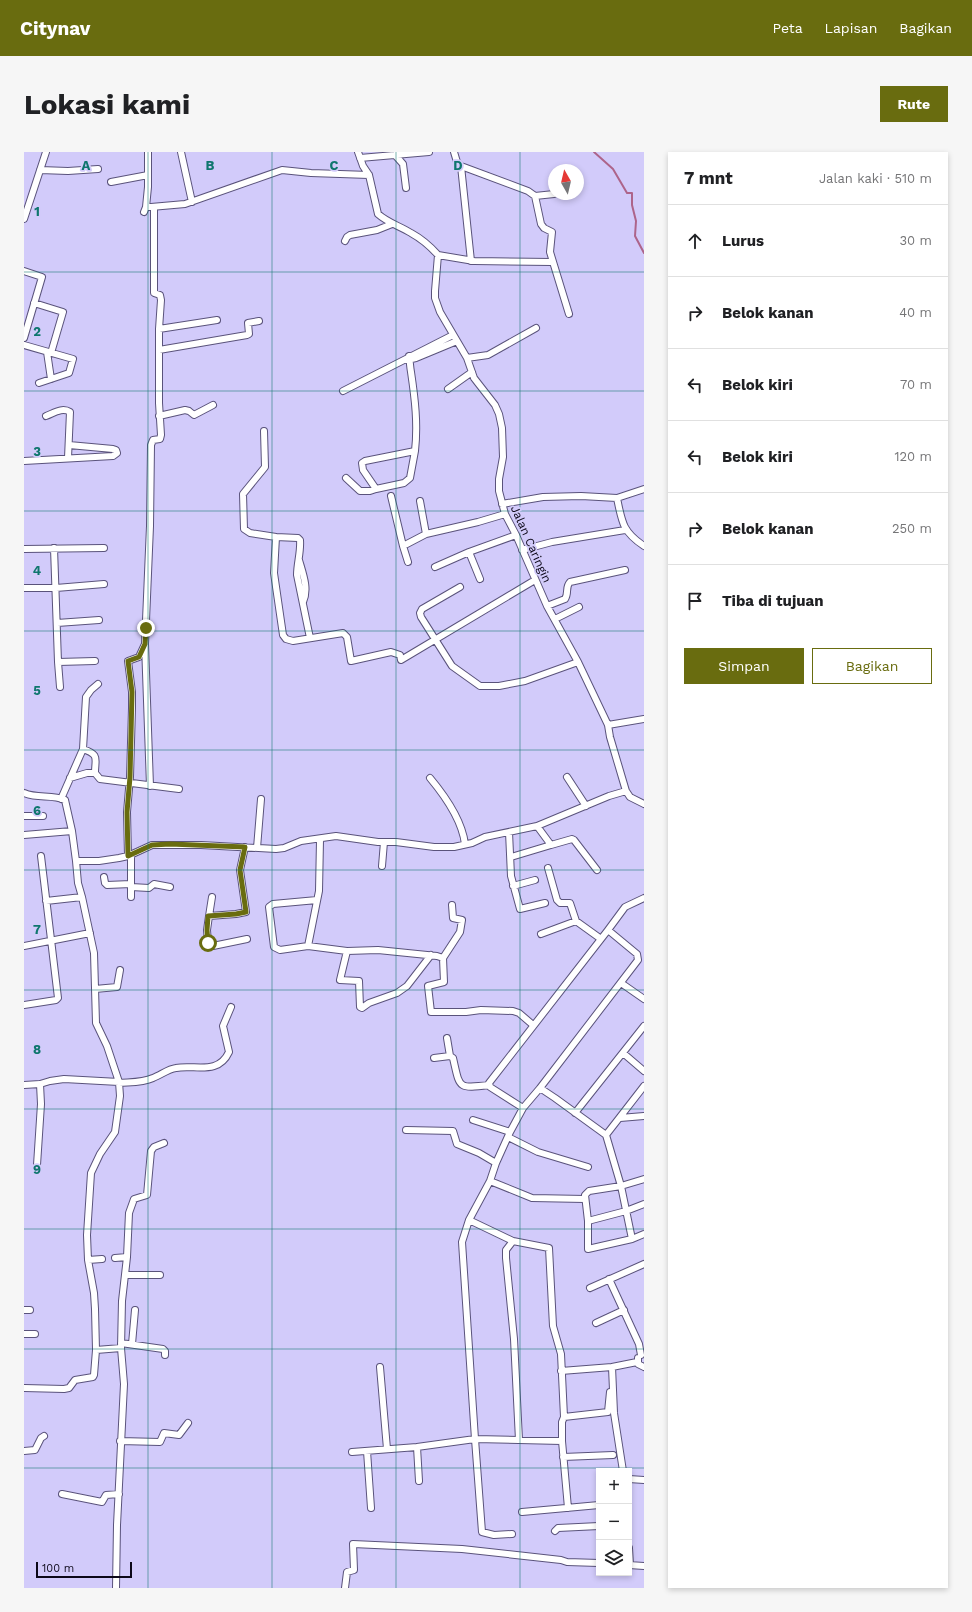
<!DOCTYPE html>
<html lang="id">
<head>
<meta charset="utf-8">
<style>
  body { margin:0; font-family:"Work Sans",sans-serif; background:#f6f6f6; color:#202124 }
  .controls { position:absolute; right:12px; bottom:12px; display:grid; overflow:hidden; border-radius:0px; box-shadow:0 2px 6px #0003 }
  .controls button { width:36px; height:36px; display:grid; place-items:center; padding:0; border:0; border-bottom:1px solid #e0e0e0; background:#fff; color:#202124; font:20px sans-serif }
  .compass { position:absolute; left:524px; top:12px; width:36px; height:36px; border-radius:50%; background:#fff; box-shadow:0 2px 6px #0003; rotate:352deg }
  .scale { position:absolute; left:12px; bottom:10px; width:96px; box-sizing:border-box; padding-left:4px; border:2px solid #0c0818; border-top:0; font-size:11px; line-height:14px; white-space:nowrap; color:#0c0818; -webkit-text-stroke:3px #d2cbfa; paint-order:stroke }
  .stop { position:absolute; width:12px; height:12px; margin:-9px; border:3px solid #696c0f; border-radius:50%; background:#fff }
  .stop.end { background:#696c0f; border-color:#fff; box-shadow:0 1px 4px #0008 }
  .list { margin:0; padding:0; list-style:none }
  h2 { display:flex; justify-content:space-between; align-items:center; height:52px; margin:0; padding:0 16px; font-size:17px }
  h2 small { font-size:13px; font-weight:400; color:#757577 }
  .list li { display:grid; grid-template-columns:26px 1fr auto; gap:12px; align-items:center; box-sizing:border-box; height:72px; padding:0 16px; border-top:1px solid #e0e0e0 }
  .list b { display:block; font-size:15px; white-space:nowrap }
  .list em { font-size:13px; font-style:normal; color:#757577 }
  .actions { display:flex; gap:8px; padding:12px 16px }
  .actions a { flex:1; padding:9px 0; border:1px solid #696c0f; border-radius:0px; text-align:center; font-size:14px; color:#696c0f }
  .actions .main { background:#696c0f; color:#fff }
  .icon { flex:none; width:22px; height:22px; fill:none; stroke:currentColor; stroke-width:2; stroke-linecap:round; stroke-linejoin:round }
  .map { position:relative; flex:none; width:620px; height:1436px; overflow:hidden; border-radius:0px }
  header { display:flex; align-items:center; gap:24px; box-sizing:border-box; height:56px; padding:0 20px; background:#696c0f; color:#fff }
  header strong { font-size:19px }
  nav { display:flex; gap:22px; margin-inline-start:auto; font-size:14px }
  .intro { display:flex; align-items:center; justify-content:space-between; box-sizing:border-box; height:96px; padding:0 24px }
  h1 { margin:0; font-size:28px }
  .button { padding:10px 18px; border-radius:0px; background:#696c0f; color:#fff; font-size:14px; font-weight:700 }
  main { display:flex; gap:24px; padding:0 24px }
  aside { flex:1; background:#fff; border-radius:0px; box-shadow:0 2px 6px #0003 }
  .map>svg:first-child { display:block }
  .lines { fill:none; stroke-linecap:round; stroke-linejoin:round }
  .stream { stroke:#ad648a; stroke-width:2 }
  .minor-casing { stroke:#5a537b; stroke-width:8 }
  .minor { stroke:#fff; stroke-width:6 }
  .route { stroke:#696c0f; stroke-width:5 }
  .grid { fill:none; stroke:#0f766e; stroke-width:1; stroke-opacity:0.55 }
  .labels { text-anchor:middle; stroke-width:3.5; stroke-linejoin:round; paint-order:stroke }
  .street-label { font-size:12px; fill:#0c0818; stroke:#d2cbfa }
  .grid-label { font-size:13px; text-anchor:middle; font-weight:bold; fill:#0f766e; stroke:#d2cbfa; stroke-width:3.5; stroke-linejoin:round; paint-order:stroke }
</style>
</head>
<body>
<header>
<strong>Citynav</strong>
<nav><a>Peta</a><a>Lapisan</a><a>Bagikan</a></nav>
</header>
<div class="intro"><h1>Lokasi kami</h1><a class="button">Rute</a></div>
<main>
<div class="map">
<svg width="620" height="1436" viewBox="0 0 620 1436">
  <rect width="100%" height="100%" fill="#d2cbfa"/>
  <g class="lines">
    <path class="stream" d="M 570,0 L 589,17 L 603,41 L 608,41 L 608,53 L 612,69 L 611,84 L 620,101"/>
    <defs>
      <path id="minor" d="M 157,0 L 168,50
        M 334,0 L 339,14 L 345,23 L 354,62 C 364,71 376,74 387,81 C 398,87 406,94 414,103 L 411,139 L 411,146 L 416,160 L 443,206 L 450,226 L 471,253 L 475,262 L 478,276 L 479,305 L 475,327 L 475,339 L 481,362 L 492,383 L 523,454 L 554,510 L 584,573 L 586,585 L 602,639 L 606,645 L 620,652
        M 430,0 L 433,10 L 437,14 L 504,39 L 511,44 L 517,72 L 520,76 L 528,80 L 526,100 L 545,162
        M 371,3 L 379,12 L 382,36
        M 336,6 L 405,0
        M 437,14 L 447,109
        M 16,18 L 44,19 L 74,17
        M 87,30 L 124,23
        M 511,44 L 530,42
        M 122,55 L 124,35 L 124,0
        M 120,60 L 122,55 L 127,55 L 161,52 L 258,18 L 287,21 L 345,23
        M 0,67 L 22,0
        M 321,89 L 323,85 L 326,83 L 353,78 L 368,72
        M 414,103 L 450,109 L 528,110
        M 0,119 L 18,125 L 0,186
        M 10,151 L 39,160 L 27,201
        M 135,177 L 193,168
        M 0,193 L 49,207 L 45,221 L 15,231
        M 135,198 L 223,183 L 225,182 L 224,171 L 235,169
        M 23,200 L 27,227
        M 385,204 C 386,210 386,215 387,220 C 391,247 394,272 391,299
        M 443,206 L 464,203 L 512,176
        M 383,208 L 392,206 L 433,189
        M 424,237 L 448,220
        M 319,239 L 429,183
        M 22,264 C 30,261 38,255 46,260 L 44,306
        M 135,264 L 161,258 L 165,259 L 170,263 L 189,253
        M 240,279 L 241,315 L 219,342 L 220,377 L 226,381 L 252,385 L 250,421 L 259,483 L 262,487 L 269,489 L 319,481 L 323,485 L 327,509 L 367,500 L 376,503 L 377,508 L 511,428
        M 391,299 L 386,326 L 380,331 L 352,337 L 339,318 L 338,311 L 341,309 Z
        M 0,309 L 89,304 L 93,301 L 92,298 L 89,297 L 45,293
        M 322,326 L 336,339 L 346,339 L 352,337
        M 367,344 L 379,394 L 402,382 L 454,370 L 481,362
        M 593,346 L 620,337
        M 396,349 L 402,382
        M 478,352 L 519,345 L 557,344 L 593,346 C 598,371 599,380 620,394
        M 252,385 L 274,386 L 276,388 C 277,400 273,411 273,423 L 286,486
        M 379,394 L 384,410
        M 30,396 L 34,510 L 71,509
        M 0,397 L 80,396
        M 498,398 L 528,390 L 601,378
        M 275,408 C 279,422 285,437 279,450
        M 411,415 L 445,400
        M 456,427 L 445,400 L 492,383
        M 436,435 L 398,457 L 396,461 L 397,465 L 428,514 L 456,534 L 475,534 L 501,529 L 554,510
        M 0,436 L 32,436 L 80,432
        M 523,454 L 541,447 C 545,441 541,435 546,430 L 601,418
        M 531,467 L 555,455
        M 33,471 L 75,468
        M 121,492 L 126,634
        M 34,510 L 36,535
        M 584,573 L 620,567
        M 59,597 C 76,603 71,606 71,621 L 76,627 L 155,637
        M 543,625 L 562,654
        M 46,626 L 63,621 L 71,621
        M 406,626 C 421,644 438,668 441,692
        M 0,641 C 13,647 28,642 41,648 L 48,679 L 52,709 L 75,709 L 95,706 L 104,704 L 128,693 L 177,693 L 252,697 L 260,696 L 277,689 L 312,684 L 354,690 L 372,690 L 410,695 L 430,695 L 448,691 L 461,685 L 513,674 L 585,644 L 602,639
        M 37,647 L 59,597 L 62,545 L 67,538 L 74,532
        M 0,664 L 19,664
        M 513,674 L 527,693 L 548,687 L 550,688 L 573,718
        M 485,680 L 487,724 L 496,757 L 521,751
        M 0,683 L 48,679
        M 221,695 L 216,718 L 222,760 L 212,762 L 185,764 L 183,778 L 184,791 L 189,794 L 223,787
        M 233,696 L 237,647
        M 107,702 L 107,745
        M 104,704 L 103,660 L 106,625 L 108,556 L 108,540 L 104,509 L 115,505 L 121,492 L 126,374 L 127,293 L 129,288 L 136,287 L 137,283 L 135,251 L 135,177 L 137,148 L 136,143 L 130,141 L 130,55
        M 487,705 L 527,693
        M 358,714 L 360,690
        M 524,716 L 533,748 L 536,751 L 546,751 L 552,769 L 577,787
        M 80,725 L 81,731 L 83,733 L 107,732
        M 489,734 L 511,728
        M 107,735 L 125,736 L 130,732 L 146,735
        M 293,748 L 249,752 L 245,755 L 250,795 L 256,798 L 284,794 L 323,799 L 354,798 L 413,804 L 419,806
        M 22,749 L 58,745
        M 428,753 L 429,766 L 438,768 L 436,780 L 419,806 L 420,830 L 404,834 L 407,860 L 442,860 L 457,858 L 489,859 L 495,861 L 509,873
        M 185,764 L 188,745
        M 584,778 L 601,755 L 620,746
        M 517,782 L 552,769
        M 0,794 L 66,781
        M 284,794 L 295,739 L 296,688
        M 323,799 L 316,828 L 335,829 L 336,855 L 338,856 L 345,851 L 373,841 L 383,834 L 407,803
        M 597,831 L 620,847
        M 71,837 L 93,835 L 96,818
        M 0,853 L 32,848 L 34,846 L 17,704
        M 599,901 L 620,919
        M 426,904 L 429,906 C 436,936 433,937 465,933
        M 410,906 L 426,904 L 423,886
        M 95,931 C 106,930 118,931 129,926 C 137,923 144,917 152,916 C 170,912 194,924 205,900 L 199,874 L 207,855
        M 0,933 L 16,932 L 26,929 L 40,927 L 95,930
        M 516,936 L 499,956 L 466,935 L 465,931 L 584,778 L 613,802 L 614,808 L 516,936 L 531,946 L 582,983
        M 499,956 L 486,980 L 472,1011 L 466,1029 L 445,1068 L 438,1090 L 451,1287 L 538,1289 L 544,1356
        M 551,961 L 620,874
        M 596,966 L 620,964
        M 449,968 L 486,980
        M 382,978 L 429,979 L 433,992 L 455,1001 L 472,1011
        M 484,985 L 514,1000 L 564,1015
        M 13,1013 L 17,952 L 16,932
        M 620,1027 L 597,1034 L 565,1039 L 561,1043 L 564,1069 L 564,1097 L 608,1087 L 620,1082
        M 466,1029 L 508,1046 L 561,1047
        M 445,1068 L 489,1089 L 525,1096 L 529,1174 L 537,1202 L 540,1265 L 538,1270 L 538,1289
        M 564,1069 L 602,1059 L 620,1052
        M 608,1087 L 597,1034 L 582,983 L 620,934
        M 489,1089 L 482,1098 L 482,1106 L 490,1187 L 495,1288
        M 91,1106 L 103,1105
        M 64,1108 L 78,1107
        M 101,1123 L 136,1123
        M 585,1127 L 615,1192 L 617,1203
        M 566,1136 L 620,1112
        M 0,1158 L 6,1158
        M 572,1171 L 600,1158
        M 0,1182 L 11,1182
        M 97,1191 L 139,1197 L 141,1199 L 141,1203
        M 108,1192 L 111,1158
        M 72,1198 L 97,1196
        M 614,1206 L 614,1212 L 620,1215
        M 356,1215 L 363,1297
        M 537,1219 L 588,1215
        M 0,1236 L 40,1237 L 45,1236 L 51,1228 L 69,1225 L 70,1223 L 72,1198 L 71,1157 L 70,1141 L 64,1108 L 63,1083 L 67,1021 L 76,1002 L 91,980 L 96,944 L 95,930 L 83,894 L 72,871 L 70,801 L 58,745 L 54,731 L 52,709
        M 540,1265 L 584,1260 L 586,1240
        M 96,1289 L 136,1290 L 140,1281 L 155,1283 L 164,1271
        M 0,1299 L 11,1298 L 17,1286 L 20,1284
        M 343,1299 L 347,1356
        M 328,1300 L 393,1295
        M 539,1305 L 589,1303
        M 599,1319 L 590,1261 L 588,1215 L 613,1210
        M 605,1327 L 620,1328
        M 395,1329 L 393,1295 L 451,1287 L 458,1380 L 470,1383 L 488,1382
        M 38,1342 L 78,1350 L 82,1343 L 95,1342
        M 498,1360 L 575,1353
        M 531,1379 L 534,1376 L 575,1374
        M 605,1396 L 606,1413
        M 605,1413 L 620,1414
        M 92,1436 L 93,1373 L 100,1232 L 97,1196 L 98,1149 L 103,1105 L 105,1061 L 110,1047 L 123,1043 L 127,999 L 130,995 L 140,991
        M 321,1436 L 323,1420 L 330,1418 L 329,1392 L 438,1397 L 537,1408 L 543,1410 L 575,1411"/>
    </defs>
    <use href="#minor" class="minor-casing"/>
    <use href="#minor" class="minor"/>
  </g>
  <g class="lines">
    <path class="route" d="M 122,476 L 121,492 L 115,505 L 104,509 L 108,540 L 106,625 L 103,660 L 104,704 L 128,693 L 146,692 L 221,695 L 216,718 L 222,760 L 212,762 L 184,764 L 183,778 L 184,791"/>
  </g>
  <path class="grid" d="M 124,0 L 124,1436M 248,0 L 248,1436M 372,0 L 372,1436M 496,0 L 496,1436M 0,120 L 620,120M 0,239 L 620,239M 0,359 L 620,359M 0,479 L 620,479M 0,598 L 620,598M 0,718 L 620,718M 0,838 L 620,838M 0,957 L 620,957M 0,1077 L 620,1077M 0,1197 L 620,1197M 0,1316 L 620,1316"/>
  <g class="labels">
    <g class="street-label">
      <text transform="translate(507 392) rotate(66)" y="4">Jalan Caringin</text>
    </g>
  </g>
  <g class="grid-label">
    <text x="62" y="18">A</text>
    <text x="186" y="18">B</text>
    <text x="310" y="18">C</text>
    <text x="434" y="18">D</text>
    <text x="13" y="64">1</text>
    <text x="13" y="184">2</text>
    <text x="13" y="304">3</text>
    <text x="13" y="423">4</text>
    <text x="13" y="543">5</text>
    <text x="13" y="663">6</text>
    <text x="13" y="782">7</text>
    <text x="13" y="902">8</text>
    <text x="13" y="1022">9</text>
  </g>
</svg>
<div class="controls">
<button>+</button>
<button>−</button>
<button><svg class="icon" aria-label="layers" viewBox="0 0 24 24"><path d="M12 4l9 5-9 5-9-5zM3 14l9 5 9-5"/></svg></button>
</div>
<svg class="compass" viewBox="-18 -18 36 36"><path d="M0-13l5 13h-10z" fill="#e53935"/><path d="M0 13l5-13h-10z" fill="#757577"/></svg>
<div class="scale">100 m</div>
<div class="stop" style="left:184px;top:791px"></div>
<div class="stop end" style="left:122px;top:476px"></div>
</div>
<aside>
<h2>7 mnt<small>Jalan kaki · 510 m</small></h2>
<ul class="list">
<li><svg class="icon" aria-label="ahead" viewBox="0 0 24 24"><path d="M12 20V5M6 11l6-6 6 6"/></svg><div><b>Lurus</b></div><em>30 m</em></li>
<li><svg class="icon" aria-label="right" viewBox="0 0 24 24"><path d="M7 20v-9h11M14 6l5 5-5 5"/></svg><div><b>Belok kanan</b></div><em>40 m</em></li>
<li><svg class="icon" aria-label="left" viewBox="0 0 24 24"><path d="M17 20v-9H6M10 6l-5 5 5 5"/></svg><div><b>Belok kiri</b></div><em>70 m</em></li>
<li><svg class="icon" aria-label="left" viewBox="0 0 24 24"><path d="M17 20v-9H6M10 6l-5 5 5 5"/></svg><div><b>Belok kiri</b></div><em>120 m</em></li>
<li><svg class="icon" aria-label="right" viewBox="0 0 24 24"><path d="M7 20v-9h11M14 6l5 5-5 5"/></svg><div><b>Belok kanan</b></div><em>250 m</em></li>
<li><svg class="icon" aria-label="arrive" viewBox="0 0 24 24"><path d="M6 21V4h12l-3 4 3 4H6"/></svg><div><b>Tiba di tujuan</b></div></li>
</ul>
<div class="actions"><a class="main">Simpan</a><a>Bagikan</a></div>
</aside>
</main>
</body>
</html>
